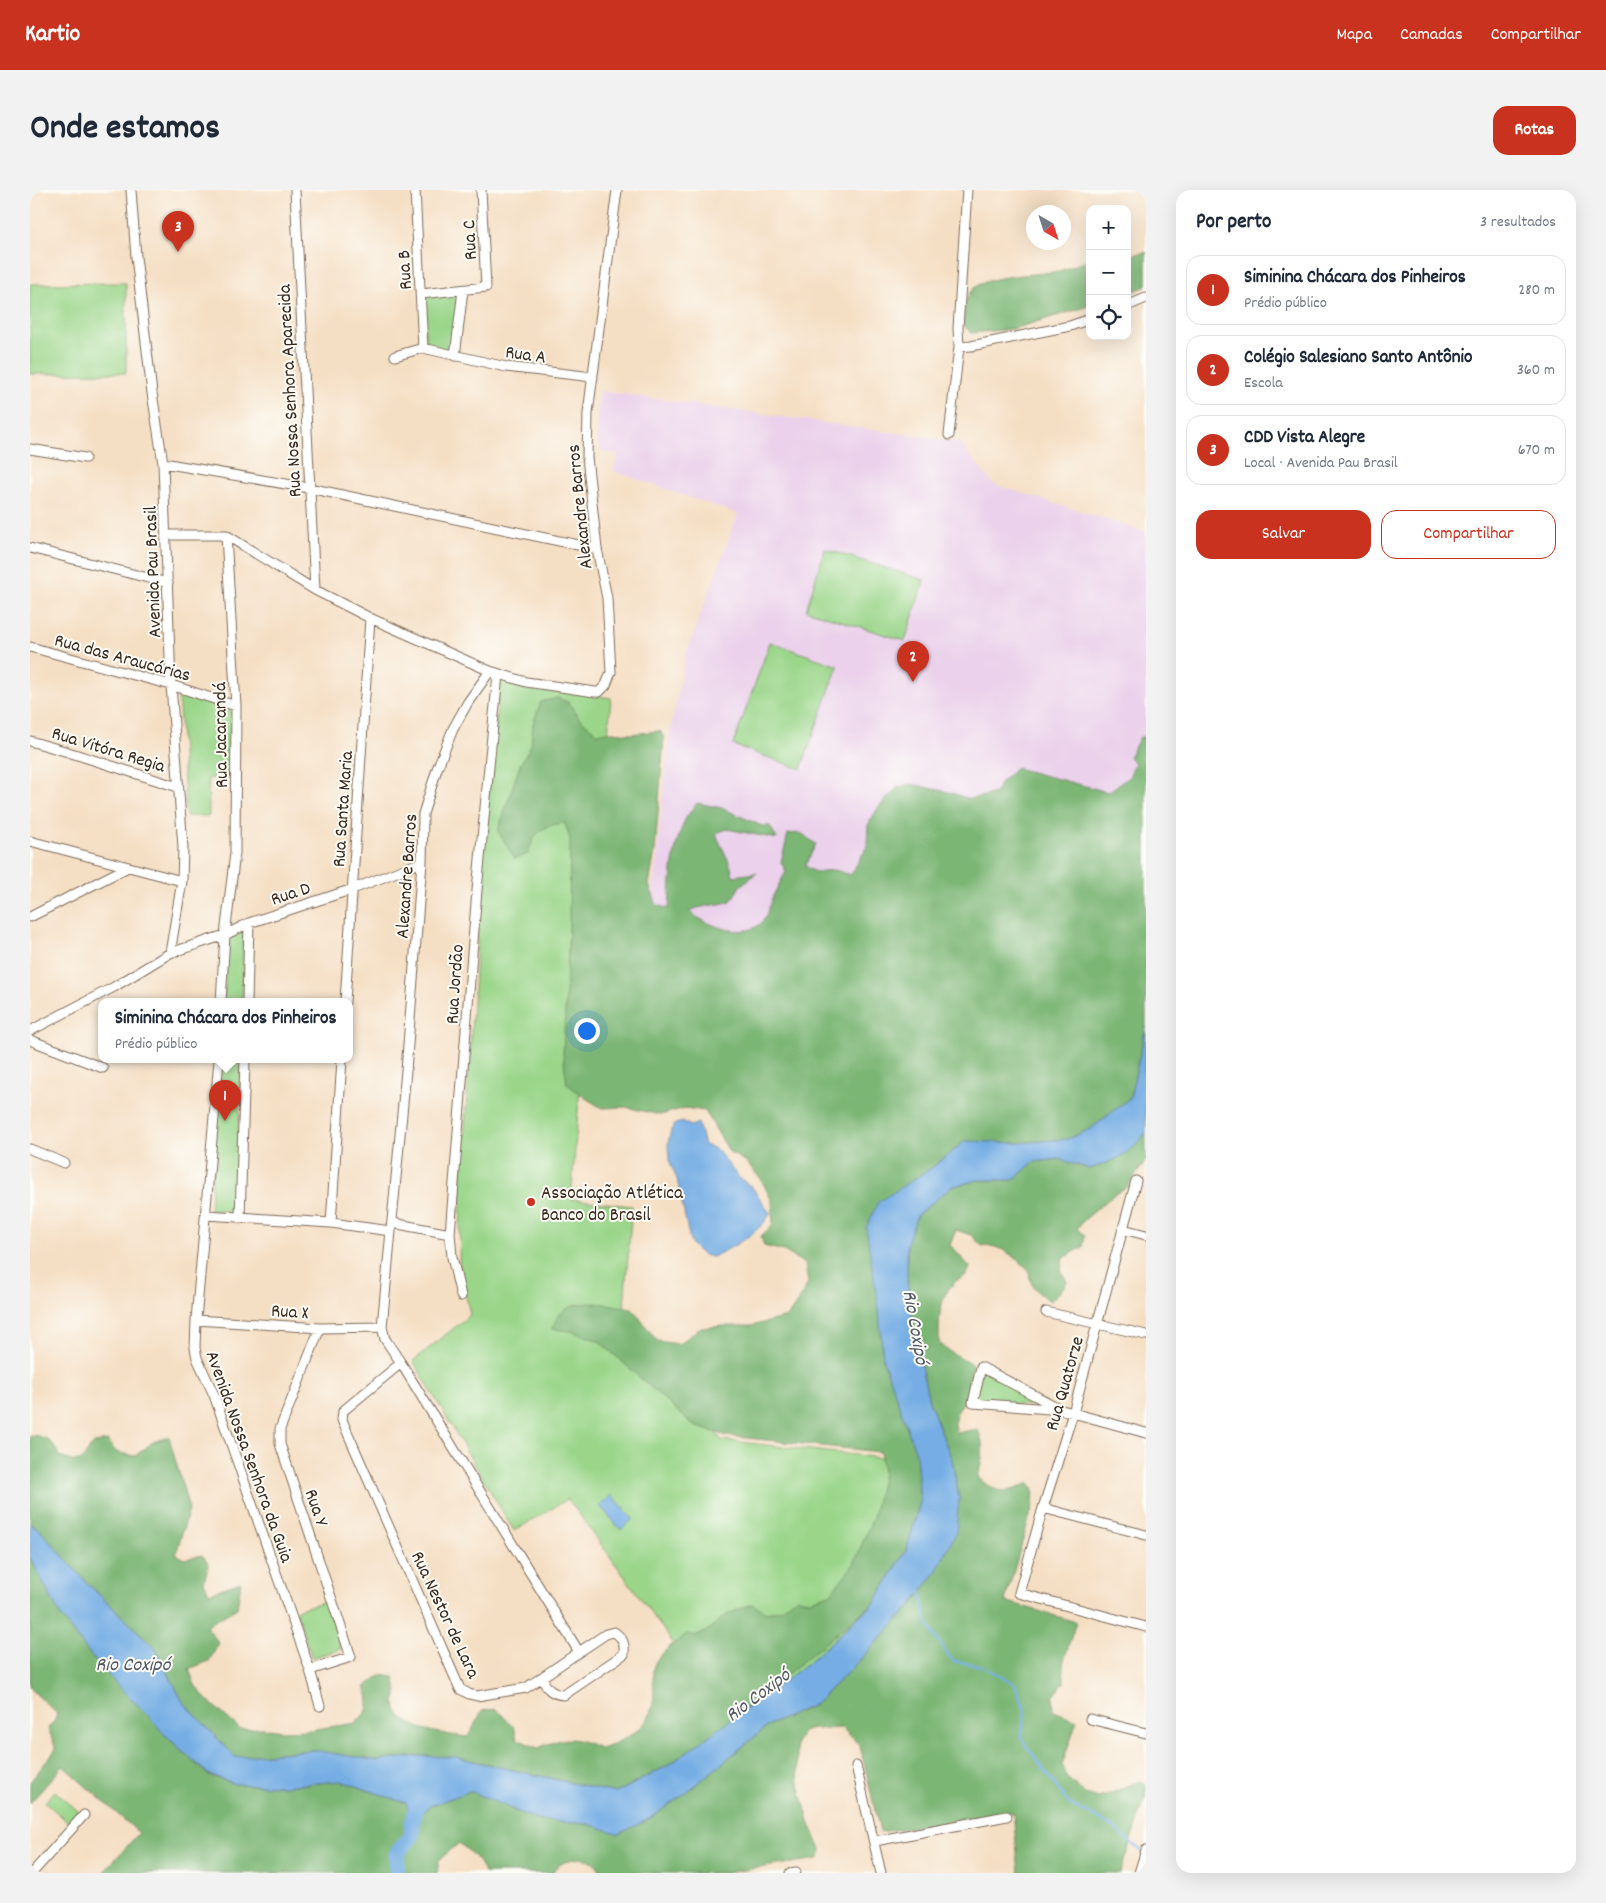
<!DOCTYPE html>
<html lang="pt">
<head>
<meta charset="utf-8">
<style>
  body { margin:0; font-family:Dekko,sans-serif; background:#f2f2f3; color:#1f2937 }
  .controls { position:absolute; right:15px; top:15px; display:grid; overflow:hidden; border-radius:10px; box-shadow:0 5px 20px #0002 }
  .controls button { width:45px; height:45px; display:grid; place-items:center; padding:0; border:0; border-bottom:1px solid #e0e1e3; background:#fff; color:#1f2937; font:25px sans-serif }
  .compass { position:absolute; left:996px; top:15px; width:45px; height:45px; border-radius:50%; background:#fff; box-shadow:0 5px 20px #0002; rotate:141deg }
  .you { position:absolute; left:556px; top:840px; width:18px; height:18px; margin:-12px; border:4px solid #fff; border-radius:50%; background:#1a73e8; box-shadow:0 0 0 8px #1a73e833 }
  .badge { display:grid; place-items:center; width:32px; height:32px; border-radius:50%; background:#c8321e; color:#fff; font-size:16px; font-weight:700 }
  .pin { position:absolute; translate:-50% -41px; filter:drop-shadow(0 1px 2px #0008) }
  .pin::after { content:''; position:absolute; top:26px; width:18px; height:15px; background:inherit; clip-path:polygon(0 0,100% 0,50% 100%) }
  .popup { position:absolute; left:68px; top:808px; width:255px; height:65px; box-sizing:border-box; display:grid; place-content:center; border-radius:10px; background:#fff; filter:drop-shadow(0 1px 4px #0005); font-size:16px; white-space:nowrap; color:#747a83 }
  .popup b { font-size:19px; color:#1f2937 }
  .popup::after { content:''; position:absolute; left:50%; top:100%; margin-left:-10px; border:10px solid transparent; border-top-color:#fff }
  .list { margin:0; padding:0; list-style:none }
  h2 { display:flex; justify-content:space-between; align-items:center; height:65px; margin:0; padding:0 20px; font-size:21px }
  h2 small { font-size:16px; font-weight:400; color:#747a83 }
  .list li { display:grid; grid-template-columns:32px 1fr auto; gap:15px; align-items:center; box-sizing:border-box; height:70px; margin:0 10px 10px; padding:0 10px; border:1px solid #e0e1e3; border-radius:15px }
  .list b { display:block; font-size:19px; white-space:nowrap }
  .list p { margin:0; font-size:16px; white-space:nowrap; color:#747a83 }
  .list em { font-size:16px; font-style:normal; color:#747a83 }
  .actions { display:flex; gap:10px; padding:15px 20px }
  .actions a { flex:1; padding:11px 0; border:1px solid #c8321e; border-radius:15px; text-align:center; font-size:18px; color:#c8321e }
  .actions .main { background:#c8321e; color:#fff }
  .icon { flex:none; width:28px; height:28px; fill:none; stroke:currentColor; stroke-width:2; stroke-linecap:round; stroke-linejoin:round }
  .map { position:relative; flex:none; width:1116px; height:1683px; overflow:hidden; border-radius:15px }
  header { display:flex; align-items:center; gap:30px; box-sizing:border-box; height:70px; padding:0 25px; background:#c8321e; color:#fff }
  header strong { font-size:24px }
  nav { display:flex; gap:28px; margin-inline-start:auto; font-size:18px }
  .intro { display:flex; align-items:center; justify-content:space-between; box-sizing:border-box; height:120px; padding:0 30px }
  h1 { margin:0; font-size:35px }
  .button { padding:12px 22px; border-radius:15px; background:#c8321e; color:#fff; font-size:18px; font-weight:700 }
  main { display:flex; gap:30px; padding:0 30px }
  aside { flex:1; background:#fff; border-radius:15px; box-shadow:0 5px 20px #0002 }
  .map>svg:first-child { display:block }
  .built { fill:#ebd1eb }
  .green { fill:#9ad589; stroke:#6a8054 }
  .forest { fill:#7bb675; stroke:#5b704a }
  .water { fill:#74ade4; stroke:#586c81 }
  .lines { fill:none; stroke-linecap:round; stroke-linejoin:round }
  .stream { stroke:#74ade4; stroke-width:2.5 }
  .river { stroke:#74ade4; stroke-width:16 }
  .minor-casing { stroke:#7c6958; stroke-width:11 }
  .minor { stroke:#fff; stroke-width:9 }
  .poi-dot { fill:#c8321e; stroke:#fdfcf7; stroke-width:2 }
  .labels { text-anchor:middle; stroke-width:4; stroke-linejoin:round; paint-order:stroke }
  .street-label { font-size:19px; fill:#3b2a1e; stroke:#fdfcf7 }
  .poi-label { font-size:19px; fill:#3b2a1e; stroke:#fdfcf7; text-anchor:start }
  .water-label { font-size:20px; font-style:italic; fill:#4f5863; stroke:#fdfcf7 }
</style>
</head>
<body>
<header>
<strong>Kartio</strong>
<nav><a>Mapa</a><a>Camadas</a><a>Compartilhar</a></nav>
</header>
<div class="intro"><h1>Onde estamos</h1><a class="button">Rotas</a></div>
<main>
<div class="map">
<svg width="1116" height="1683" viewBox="0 0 1116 1683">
  <rect width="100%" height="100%" fill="#fdfcf7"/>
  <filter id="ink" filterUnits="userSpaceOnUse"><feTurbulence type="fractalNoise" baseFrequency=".02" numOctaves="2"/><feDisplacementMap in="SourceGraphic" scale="10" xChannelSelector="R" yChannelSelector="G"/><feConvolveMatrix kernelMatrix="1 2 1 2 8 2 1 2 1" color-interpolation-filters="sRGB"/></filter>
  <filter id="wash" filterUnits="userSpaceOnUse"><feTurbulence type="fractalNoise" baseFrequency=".0096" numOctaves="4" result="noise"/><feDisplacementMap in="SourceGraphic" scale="20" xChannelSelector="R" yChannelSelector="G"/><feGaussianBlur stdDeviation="1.12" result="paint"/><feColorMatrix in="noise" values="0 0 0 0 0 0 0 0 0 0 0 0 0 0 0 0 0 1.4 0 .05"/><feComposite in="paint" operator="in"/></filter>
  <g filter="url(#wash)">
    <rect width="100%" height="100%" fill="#f5dfc4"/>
    <path class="built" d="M 570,201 L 929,252 L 963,294 L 1116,342 L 1116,794 L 1025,832 L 621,723 L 639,547 L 656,464 L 708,324 L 583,281 L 588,264 L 574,262 L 569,257 L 567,248 L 567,228 Z"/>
    <path class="green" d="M 96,93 L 96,183 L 0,184 L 0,94 Z
      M 431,102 L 423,163 L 395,156 L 395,107 Z
      M 795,359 L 894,390 L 875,451 L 776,420 Z
      M 740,452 L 808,476 L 771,579 L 703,555 Z
      M 470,489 L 581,508 L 541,1009 L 602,1016 L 594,1116 L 691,1250 L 887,1272 L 877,1359 L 842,1414 L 777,1474 L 700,1531 L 538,1309 L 484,1341 L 383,1171 L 440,1125 L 429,1072 L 432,979 L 453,662 Z
      M 148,501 L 202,521 L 198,588 L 178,588 L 179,626 L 156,626 Z
      M 214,738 L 212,812 L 194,812 L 198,747 Z
      M 190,870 L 211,870 L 206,1021 L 180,1021 Z
      M 952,1179 L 1024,1217 L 944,1212 Z
      M 296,1411 L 311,1459 L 282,1468 L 266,1420 Z
      M 25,1601 L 48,1621 L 38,1632 L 15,1612 Z"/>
    <path class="forest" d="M 1116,62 L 1116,96 L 1097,104 L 1097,66 Z
      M 1060,70 L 1060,116 L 982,139 L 941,143 L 933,135 C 934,125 934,109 941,101 C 954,85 1003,85 1023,82 C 1035,80 1048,74 1060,70 Z
      M 528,508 L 539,513 L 550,529 L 567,543 L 584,542 L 600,544 L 630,541 L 634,548 L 625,661 L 619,695 L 627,715 L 639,719 C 641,690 642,659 654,632 C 657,625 663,619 667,613 L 692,618 L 732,636 L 740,636 L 747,649 L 697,639 L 686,643 C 691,658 701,671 703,686 L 727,683 L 710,696 L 701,711 C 686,716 673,715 659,721 C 673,734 713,750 730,734 C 737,729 739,714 743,706 C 747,698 751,690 756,682 L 751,672 L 758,644 L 771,643 L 786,654 L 775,676 L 785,682 L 805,680 L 821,685 L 837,656 L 838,635 L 848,618 L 867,598 L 880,594 L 918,602 L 940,609 L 966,603 L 971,592 L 986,578 L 1078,602 L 1099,587 L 1105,573 L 1099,567 L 1110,547 L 1116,547 L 1116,837 L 1100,908 L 1062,938 L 1038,949 L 987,953 L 935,951 L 903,977 L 849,1119 L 853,1170 L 886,1263 L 890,1312 L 877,1359 L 845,1412 L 700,1531 L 639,1575 L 586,1603 L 425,1567 L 387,1566 L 348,1571 L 283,1560 L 205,1567 L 153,1512 L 125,1458 L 58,1394 L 9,1339 L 0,1333 L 0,1245 C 19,1247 21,1250 30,1267 L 42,1271 L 51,1271 L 64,1253 L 78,1251 L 86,1262 L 105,1266 L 123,1252 L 139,1247 L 159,1319 L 146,1364 L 155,1369 L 172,1365 L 179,1374 L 174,1392 L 179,1403 L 211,1392 L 207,1418 L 176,1436 L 189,1453 L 179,1471 L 159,1479 L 165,1495 L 176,1509 L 210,1539 L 232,1538 L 252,1541 L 279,1540 L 326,1533 L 337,1521 L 339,1508 L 335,1497 L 351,1485 L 364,1487 C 365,1492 367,1497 367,1503 C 367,1506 365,1511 365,1515 C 369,1540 418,1545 438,1547 L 452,1521 L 466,1519 L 484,1537 L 487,1549 L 508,1558 C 538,1546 542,1546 572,1559 C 603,1545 624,1538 624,1500 C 624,1490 621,1482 625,1473 C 631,1462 647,1451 657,1444 C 676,1450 684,1431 699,1424 C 706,1420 714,1417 722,1414 L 736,1422 L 751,1419 L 766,1408 L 780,1410 L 800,1404 L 824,1374 L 843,1327 L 853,1283 L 850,1262 L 697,1246 L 664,1236 L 569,1151 L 541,1141 L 522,1139 C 524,1135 526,1128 529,1125 C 547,1106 578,1115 602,1118 L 627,1151 L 649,1154 L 670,1138 L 694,1136 L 721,1136 L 757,1127 L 768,1112 L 778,1093 L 775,1074 L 754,1061 L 734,1056 L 731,1046 L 743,1035 L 742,1011 L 731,989 L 715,971 L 700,963 L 675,921 L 655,918 L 630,925 L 596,917 L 572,918 L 557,909 L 537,894 L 533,864 L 539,735 L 540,649 L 535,633 C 511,636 505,641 498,664 L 485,669 L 468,641 L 490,575 L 501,555 L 503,534 L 511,512 Z
      M 1116,942 L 1116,971 L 1096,998 L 1083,1005 L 1052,1032 L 1047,1039 L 1055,1046 L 1053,1057 L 1033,1068 L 1031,1080 L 1037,1092 L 1029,1103 L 1020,1111 C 1006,1101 1000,1098 999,1080 C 988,1069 969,1053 952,1056 L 941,1045 L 926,1040 L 920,1055 L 940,1077 L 937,1085 C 932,1088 926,1090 923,1094 C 908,1109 909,1133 909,1152 C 920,1164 930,1166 943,1175 L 939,1189 L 937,1210 C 926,1219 922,1229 927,1243 L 947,1239 C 956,1255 952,1269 948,1287 C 966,1305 978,1304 999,1293 L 1004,1299 L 1003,1315 L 975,1411 L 1046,1432 L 1033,1473 L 1034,1492 L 1023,1507 L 1024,1521 L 1047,1530 L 1032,1575 L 1037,1588 L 1055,1604 L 1069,1608 L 1110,1591 L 1116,1594 L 1115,1609 L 1090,1683 L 989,1683 L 983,1622 L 850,1642 L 830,1556 L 812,1538 L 782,1539 L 773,1542 L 766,1553 L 769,1594 L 779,1632 L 792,1662 L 788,1669 L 694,1683 L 571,1683 C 565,1661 532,1666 522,1683 L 454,1683 C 450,1670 440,1662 429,1653 L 409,1670 L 407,1683 L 73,1683 L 109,1643 L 33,1576 L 0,1613 L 0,1592 L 26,1559 L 18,1538 L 25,1530 L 27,1524 L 0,1498 L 0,1367 L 15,1394 L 133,1543 L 178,1585 L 205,1594 L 252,1596 L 311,1591 L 376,1613 L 400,1616 L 440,1601 L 507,1630 L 558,1634 L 589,1643 L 619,1629 L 657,1602 L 739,1535 L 784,1515 L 822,1478 L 880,1417 L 906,1382 L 929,1309 L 922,1270 L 899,1211 L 885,1150 L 877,1092 L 877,1054 L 887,1025 L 921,997 L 948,990 L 983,990 L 1004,972 L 1029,969 L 1060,979 C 1084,970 1102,965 1116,942 Z"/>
    <path class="water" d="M 1116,837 L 1116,942 C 1102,965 1084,970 1060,979 L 1029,969 L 1004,972 L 983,990 L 948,990 L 921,997 L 887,1025 L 877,1054 L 877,1092 L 885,1150 L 899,1211 L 922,1270 L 929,1309 L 926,1343 L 906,1382 L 880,1417 L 822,1478 L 784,1515 L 739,1535 L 657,1602 L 619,1629 L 589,1644 L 558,1634 L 507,1630 L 440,1601 L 400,1616 L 382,1634 L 376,1613 L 311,1591 L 252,1596 L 205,1594 L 178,1584 L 133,1543 L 119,1526 L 91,1499 L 63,1468 L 31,1427 L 0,1367 L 0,1333 L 9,1339 L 58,1394 L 125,1458 L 153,1512 L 205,1567 L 283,1560 L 348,1571 L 387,1566 L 425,1567 L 586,1603 L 639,1575 L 777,1474 L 845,1412 L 877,1359 L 890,1312 L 886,1263 L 853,1170 L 849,1119 L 836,1038 L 848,1012 L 903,977 L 935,951 L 987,953 L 1038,949 L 1062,938 L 1100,908 Z
      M 653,932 L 661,936 L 668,933 L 674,955 L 682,957 L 688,961 L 709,988 L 722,997 L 740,1023 C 735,1039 697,1061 682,1067 C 672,1066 664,1059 660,1051 L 647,989 L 639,970 L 638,953 L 641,940 L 645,934 Z
      M 582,1305 L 603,1329 L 591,1340 L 570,1316 Z"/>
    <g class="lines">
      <path class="stream" d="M 891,1401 C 895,1436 902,1444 923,1471 L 952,1476 L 985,1494 L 995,1520 L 991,1544 L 994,1552 L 1038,1613 L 1078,1634 L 1113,1662"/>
      <path class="river" d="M 367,1683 L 367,1663 L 382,1646 L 382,1634 L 387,1614"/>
    </g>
  </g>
  <g filter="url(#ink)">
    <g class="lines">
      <defs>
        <path id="minor" d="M 101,0 L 106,67 L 122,203 L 133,273 L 141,495 L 153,657 L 152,691 L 140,763
          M 265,0 L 285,400
          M 385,0 L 393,158
          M 937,0 L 928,138 L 929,157 L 941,156 L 1040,136 L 1060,129
          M 391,104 L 456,97 L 451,0
          M 1097,116 L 1116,108
          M 365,166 L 393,158 L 476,177 L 563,187
          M 425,166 L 433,100
          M 919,245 L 929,157
          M 0,259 L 55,268
          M 133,273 L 279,298 L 567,359
          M 136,345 L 196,345 L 285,400 L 340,428 L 460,481
          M 0,358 L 138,393
          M 0,457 L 141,495 L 206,516
          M 0,551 L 38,562 L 148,597
          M 0,651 L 152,691
          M 0,727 L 98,677
          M 191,812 L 195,745 L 205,663 L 206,516 L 196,345
          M 217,812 L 219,733
          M 315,812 L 340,428
          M 0,841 L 84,797 L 140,763 L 195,745 L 219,733 L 323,699 L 392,672
          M 0,850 L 73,878
          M 189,870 L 166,1130 L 165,1158 L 167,1168 L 184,1205 L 280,1480 L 290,1516
          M 0,959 L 34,973
          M 1106,991 L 1043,1223 L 1013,1318 L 989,1403 L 1116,1437
          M 176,1025 L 301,1033 L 361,1041
          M 210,1028 L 215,870
          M 301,1033 L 312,870
          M 363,1033 L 420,1044
          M 1093,1039 L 1116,1045
          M 431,1106 L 422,1067 L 420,1044 L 447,700 L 468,484
          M 1016,1122 L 1116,1145
          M 166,1130 L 290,1138 L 352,1137
          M 371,1173 L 313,1221 L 312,1230 L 430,1499 L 439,1504 L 447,1506 L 496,1498 L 549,1462 L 371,1173 L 355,1149 L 352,1137 L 376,881 L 392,672 L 393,624 L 407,579 L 423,539 L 438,512 L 460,481 L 496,492 L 565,502 L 569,502 L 576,495 L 581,482 L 577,408 L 567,359 L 557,267 L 558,223 L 587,0
          M 1032,1220 L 943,1213 L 951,1177 L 1032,1220 L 1116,1243
          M 1013,1318 L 1116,1345
          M 280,1480 L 321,1467 L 250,1254 L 250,1239 L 290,1138
          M 512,1487 C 516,1499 522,1504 534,1505 L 594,1464 C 595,1453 593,1448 584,1442 L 576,1444 L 549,1462
          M 1060,1529 L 1116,1543
          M 826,1576 L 851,1683
          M 845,1651 L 977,1626
          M 2,1683 L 54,1625
          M 760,1683 L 766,1682
          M 1109,1683 L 1116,1660"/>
      </defs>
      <use href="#minor" class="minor-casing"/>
      <use href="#minor" class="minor"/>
    </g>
  </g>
  <circle class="poi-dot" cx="501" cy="1012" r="5"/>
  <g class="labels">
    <g class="street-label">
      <text transform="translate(438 50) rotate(-93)" y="7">Rua C</text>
      <text transform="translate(373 80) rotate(-93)" y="7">Rua B</text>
      <text transform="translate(496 163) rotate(8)" y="7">Rua A</text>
      <text transform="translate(258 201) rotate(-93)" y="7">Rua Nossa Senhora Aparecida</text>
      <text transform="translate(548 317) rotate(-96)" y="7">Alexandre Barros</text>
      <text transform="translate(121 382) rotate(-92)" y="7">Avenida Pau Brasil</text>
      <text transform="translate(93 466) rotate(15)" y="7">Rua das Araucárias</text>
      <text transform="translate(189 545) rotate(-91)" y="7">Rua Jacarandá</text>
      <text transform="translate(79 558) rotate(17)" y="7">Rua Vitóra Regia</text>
      <text transform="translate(311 619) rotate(-86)" y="7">Rua Santa Maria</text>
      <text transform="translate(375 686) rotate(-86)" y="7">Alexandre Barros</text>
      <text transform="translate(260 702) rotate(-18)" y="7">Rua D</text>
      <text transform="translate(423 794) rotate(-86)" y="7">Rua Jordão</text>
      <text transform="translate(260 1120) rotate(4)" y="7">Rua X</text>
      <text transform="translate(1033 1193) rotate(-74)" y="7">Rua Quatorze</text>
      <text transform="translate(221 1266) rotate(70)" y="7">Avenida Nossa Senhora da Guia</text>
      <text transform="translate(288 1317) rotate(71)" y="7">Rua Y</text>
      <text transform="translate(417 1424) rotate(65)" y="7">Rua Nestor de Lara</text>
    </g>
    <g class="poi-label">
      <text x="511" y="1008">Associação Atlética<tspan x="511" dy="22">Banco do Brasil</tspan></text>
    </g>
    <g class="water-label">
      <text transform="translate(887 1137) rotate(80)" y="7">Rio Coxipó</text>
      <text x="103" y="1480">Rio Coxipó</text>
      <text transform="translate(727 1504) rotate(-37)" y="7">Rio Coxipó</text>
    </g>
  </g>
</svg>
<div class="controls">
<button>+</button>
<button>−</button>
<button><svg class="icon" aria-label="locate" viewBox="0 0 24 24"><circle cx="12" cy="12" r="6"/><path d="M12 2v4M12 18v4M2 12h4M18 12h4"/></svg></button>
</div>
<svg class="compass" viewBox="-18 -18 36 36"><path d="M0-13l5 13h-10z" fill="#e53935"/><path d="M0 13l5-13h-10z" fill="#747a83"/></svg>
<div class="you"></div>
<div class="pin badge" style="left:195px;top:931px">1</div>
<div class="popup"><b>Siminina Chácara dos Pinheiros</b>Prédio público</div>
<div class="pin badge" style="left:883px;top:492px">2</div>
<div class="pin badge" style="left:148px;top:62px">3</div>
</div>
<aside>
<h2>Por perto<small>3 resultados</small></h2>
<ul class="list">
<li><span class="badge">1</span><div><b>Siminina Chácara dos Pinheiros</b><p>Prédio público</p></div><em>280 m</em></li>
<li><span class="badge">2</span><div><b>Colégio Salesiano Santo Antônio</b><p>Escola</p></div><em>360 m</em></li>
<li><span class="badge">3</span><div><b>CDD Vista Alegre</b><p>Local · Avenida Pau Brasil</p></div><em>670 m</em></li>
</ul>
<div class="actions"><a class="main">Salvar</a><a>Compartilhar</a></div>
</aside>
</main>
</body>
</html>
